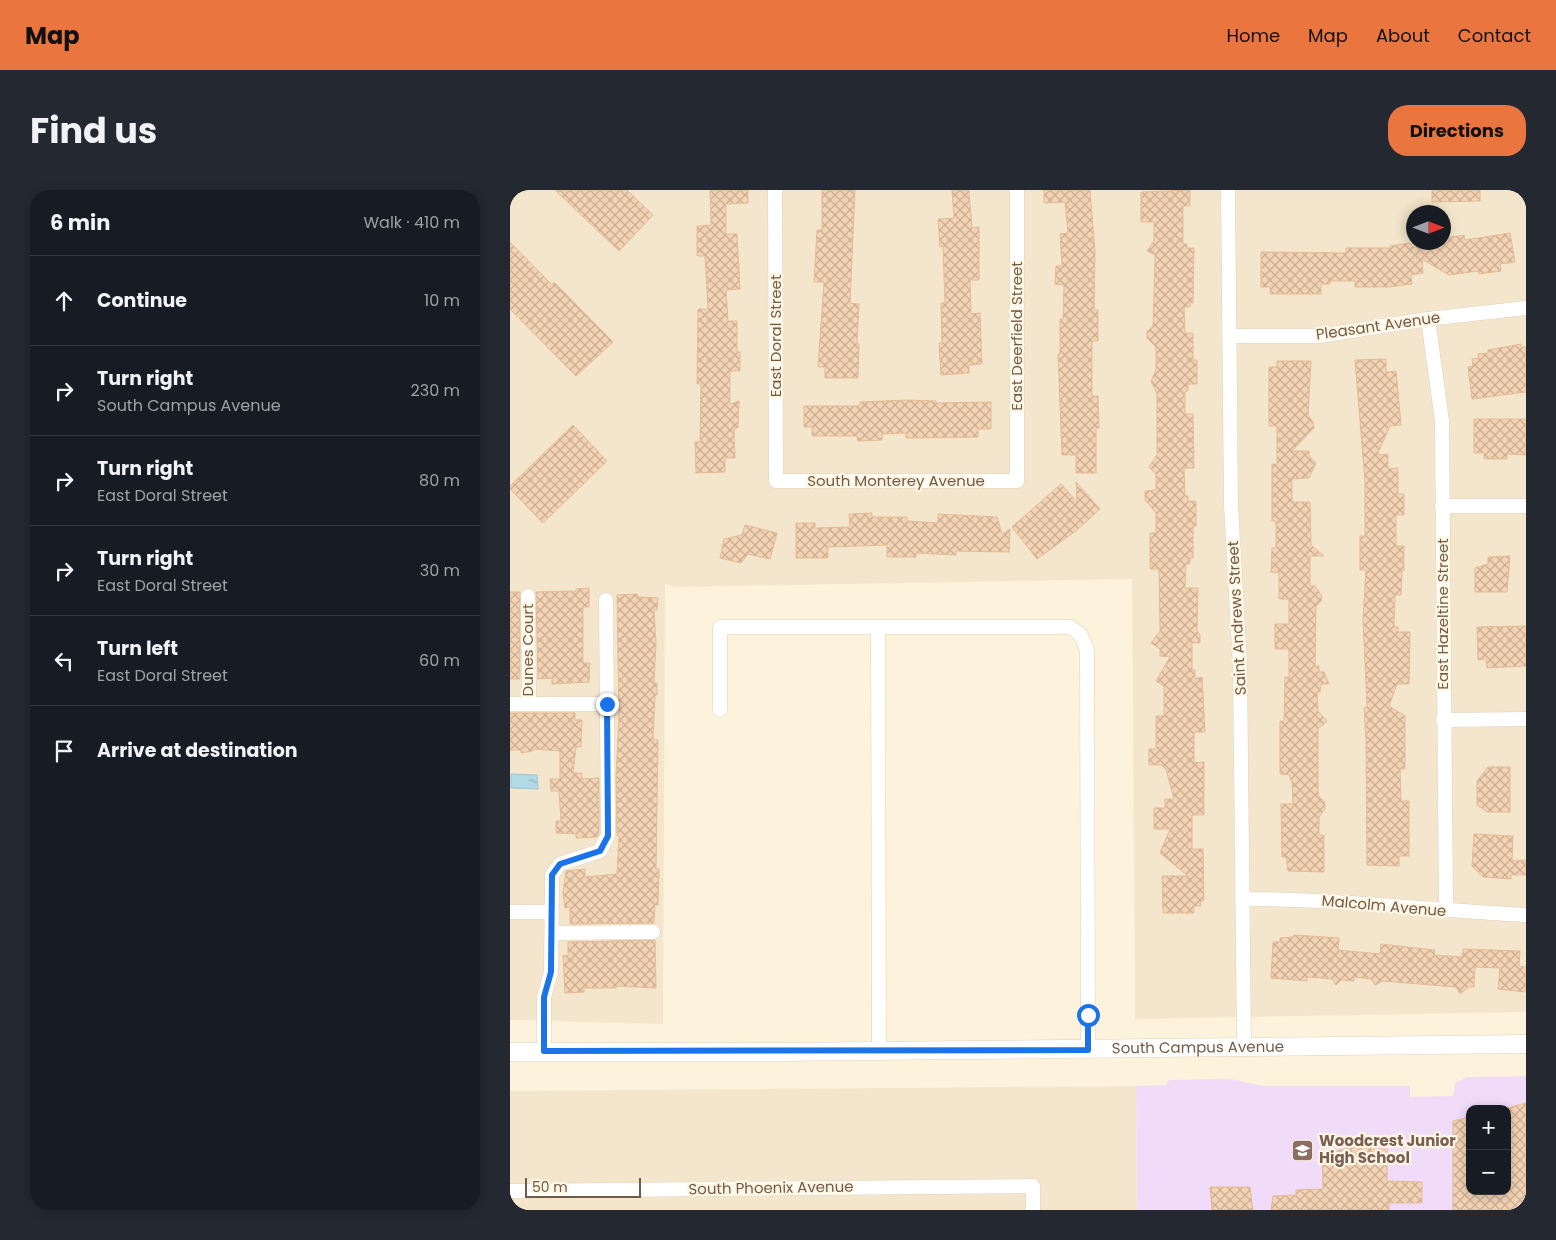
<!DOCTYPE html>
<html lang="en">
<head>
<meta charset="utf-8">
<style>
  body { margin:0; font-family:Poppins,sans-serif; background:#242831; color:#f1f3f6 }
  .controls { position:absolute; right:15px; bottom:15px; display:grid; overflow:hidden; border-radius:10px; box-shadow:0 2px 12px #0003 }
  .controls button { width:45px; height:45px; display:grid; place-items:center; padding:0; border:0; border-bottom:1px solid #363941; background:#171b24; color:#f1f3f6; font:25px sans-serif }
  .compass { position:absolute; left:896px; top:15px; width:45px; height:45px; border-radius:50%; background:#171b24; box-shadow:0 2px 12px #0003; rotate:90deg }
  .scale { position:absolute; left:15px; bottom:12px; width:116px; box-sizing:border-box; padding-left:5px; border:2px solid #725a46; border-top:0; font-size:14px; line-height:18px; white-space:nowrap; color:#725a46; -webkit-text-stroke:4px #fff7e4; paint-order:stroke }
  .stop { position:absolute; width:15px; height:15px; margin:-11px; border:4px solid #1a73e8; border-radius:50%; background:#fff }
  .stop.end { background:#1a73e8; border-color:#fff; box-shadow:0 1px 5px #0008 }
  .list { margin:0; padding:0; list-style:none }
  h2 { display:flex; justify-content:space-between; align-items:center; height:65px; margin:0; padding:0 20px; font-size:21px }
  h2 small { font-size:16px; font-weight:400; color:#9ea1a6 }
  .list li { display:grid; grid-template-columns:32px 1fr auto; gap:15px; align-items:center; box-sizing:border-box; height:90px; padding:0 20px; border-top:1px solid #363941 }
  .list b { display:block; font-size:19px; white-space:nowrap }
  .list p { margin:0; font-size:16px; white-space:nowrap; color:#9ea1a6 }
  .list em { font-size:16px; font-style:normal; color:#9ea1a6 }
  .icon { flex:none; width:28px; height:28px; fill:none; stroke:currentColor; stroke-width:2; stroke-linecap:round; stroke-linejoin:round }
  .map { position:relative; flex:none; width:1016px; height:1020px; overflow:hidden; border-radius:20px }
  header { display:flex; align-items:center; gap:30px; box-sizing:border-box; height:70px; padding:0 25px; background:#eb753e; color:#111 }
  header strong { font-size:24px }
  nav { display:flex; gap:28px; margin-inline-start:auto; font-size:18px }
  .intro { display:flex; align-items:center; justify-content:space-between; box-sizing:border-box; height:120px; padding:0 30px }
  h1 { margin:0; font-size:35px }
  .button { padding:12px 22px; border-radius:20px; background:#eb753e; color:#111; font-size:18px; font-weight:700 }
  main { display:flex; gap:30px; padding:0 30px }
  aside { flex:1; background:#171b24; border-radius:20px; box-shadow:0 2px 12px #0003 }
  .map>svg:first-child { display:block }
  .residential { fill:#f4e6cc; fill-rule:evenodd }
  .education { fill:#f0dbf8; fill-rule:evenodd }
  .water { fill:url(#water-ripples); stroke:#98c8d8 }
  .building { fill:url(#building-cross-hatch); stroke:#e6bb94 }
  .lines { fill:none; stroke-linecap:round; stroke-linejoin:round }
  .minor-casing { stroke:#e0d0ba; stroke-width:15 }
  .tertiary-casing { stroke:#e0d0ba; stroke-width:19 }
  .minor { stroke:#fff; stroke-width:14 }
  .tertiary { stroke:#fff; stroke-width:18 }
  .route { stroke:#1a73e8; stroke-width:6 }
  .labels { text-anchor:middle; stroke-width:4.5; stroke-linejoin:round; paint-order:stroke }
  .street-label { font-size:15px; fill:#725a46; stroke:#fff7e4 }
  .education-label { font-size:15px; font-weight:bold; fill:#785e54; stroke:#fff7e4; text-anchor:start }
</style>
</head>
<body>
<header>
<strong>Map</strong>
<nav><a>Home</a><a>Map</a><a>About</a><a>Contact</a></nav>
</header>
<div class="intro"><h1>Find us</h1><a class="button">Directions</a></div>
<main>
<aside>
<h2>6 min<small>Walk · 410 m</small></h2>
<ul class="list">
<li><svg class="icon" aria-label="ahead" viewBox="0 0 24 24"><path d="M12 20V5M6 11l6-6 6 6"/></svg><div><b>Continue</b></div><em>10 m</em></li>
<li><svg class="icon" aria-label="right" viewBox="0 0 24 24"><path d="M7 20v-9h11M14 6l5 5-5 5"/></svg><div><b>Turn right</b><p>South Campus Avenue</p></div><em>230 m</em></li>
<li><svg class="icon" aria-label="right" viewBox="0 0 24 24"><path d="M7 20v-9h11M14 6l5 5-5 5"/></svg><div><b>Turn right</b><p>East Doral Street</p></div><em>80 m</em></li>
<li><svg class="icon" aria-label="right" viewBox="0 0 24 24"><path d="M7 20v-9h11M14 6l5 5-5 5"/></svg><div><b>Turn right</b><p>East Doral Street</p></div><em>30 m</em></li>
<li><svg class="icon" aria-label="left" viewBox="0 0 24 24"><path d="M17 20v-9H6M10 6l-5 5 5 5"/></svg><div><b>Turn left</b><p>East Doral Street</p></div><em>60 m</em></li>
<li><svg class="icon" aria-label="arrive" viewBox="0 0 24 24"><path d="M6 21V4h12l-3 4 3 4H6"/></svg><div><b>Arrive at destination</b></div></li>
</ul>
</aside>
<div class="map">
<svg width="1016" height="1020" viewBox="0 0 1016 1020">
  <defs>
    <pattern id="water-ripples" width="26" height="14" patternUnits="userSpaceOnUse" patternTransform="scale(1.25)"><rect width="26" height="14" fill="#b2d9e6"/><path d="M2 4q2-2 4 0t4 0M15 11q2-2 4 0t4 0" fill="none" stroke="#95b3bc"/></pattern>
    <pattern id="building-cross-hatch" width="8" height="8" patternUnits="userSpaceOnUse" patternTransform="scale(1.25)"><rect width="8" height="8" fill="#f3d3b4"/><path d="M0 0l8 8M0 8l8-8" fill="none" stroke="#c9ae94"/></pattern>
  </defs>
  <rect width="100%" height="100%" fill="#fdf3dd"/>
  <path class="residential" d="M 0,0 L 1016,0 L 1016,822 L 625,829 L 622,389 L 164,397 L 155,394 L 153,834 L 0,830 ZM 904,22 L 934,22 L 934,52 L 904,52 Z
    M 626,896 L 627,1020 L 0,1020 L 0,901 Z"/>
  <path class="education" d="M 1016,886 L 1016,1020 L 627,1020 L 626,896 L 656,895 L 659,890 L 721,889 L 753,896 L 900,896 L 900,907 L 943,906 L 945,893 L 957,887 ZM 960,919 L 997,919 L 997,1001 L 960,1001 Z"/>
  <path class="water" d="M 1,584 L 27,585 L 28,599 L 1,598 Z"/>
  <path class="building" d="M 45,0 L 117,0 L 143,25 L 109,61 Z
    M 200,0 L 238,0 L 238,13 L 216,14 L 216,44 L 227,44 L 230,99 L 216,100 L 218,131 L 227,131 L 227,162 L 230,162 L 230,181 L 220,181 L 220,214 L 229,211 L 228,238 L 224,238 L 225,268 L 215,268 L 215,282 L 186,283 L 185,252 L 190,252 L 191,194 L 187,194 L 188,119 L 198,119 L 195,66 L 187,66 L 187,36 L 201,35 Z
    M 312,0 L 345,0 L 340,113 L 349,114 L 347,154 L 349,154 L 348,188 L 315,188 L 315,177 L 308,177 L 314,92 L 304,92 L 307,40 L 312,40 Z
    M 442,0 L 459,0 L 462,38 L 469,37 L 469,90 L 460,90 L 461,124 L 470,123 L 472,174 L 459,175 L 459,183 L 431,185 L 429,153 L 432,153 L 431,113 L 435,113 L 433,56 L 430,57 L 428,29 L 444,28 Z
    M 534,0 L 580,0 L 585,62 L 584,120 L 588,120 L 588,151 L 582,151 L 582,206 L 588,206 L 589,238 L 586,238 L 586,283 L 566,283 L 566,265 L 552,265 L 548,164 L 550,164 L 550,129 L 553,129 L 554,95 L 545,94 L 546,76 L 552,76 L 550,44 L 558,43 L 555,12 L 534,13 Z
    M 680,0 L 680,16 L 673,16 L 673,54 L 677,54 L 677,58 L 684,58 L 683,113 L 680,113 L 680,117 L 674,117 L 675,143 L 683,143 L 683,170 L 687,170 L 687,194 L 678,194 L 678,201 L 675,201 L 675,224 L 683,224 L 684,278 L 674,278 L 675,306 L 678,306 L 678,311 L 686,311 L 686,336 L 683,336 L 683,368 L 680,368 L 680,374 L 676,374 L 675,398 L 688,398 L 687,441 L 690,444 L 690,453 L 682,453 L 682,480 L 685,480 L 685,489 L 692,487 L 695,542 L 684,542 L 684,573 L 694,572 L 694,625 L 682,625 L 682,659 L 693,659 L 694,710 L 690,712 L 691,716 L 684,716 L 684,723 L 653,723 L 652,686 L 678,686 L 650,663 L 660,639 L 644,639 L 644,618 L 655,618 L 655,609 L 664,609 L 656,579 L 651,575 L 639,575 L 639,559 L 646,559 L 646,526 L 654,526 L 654,496 L 646,491 L 660,467 L 650,466 L 650,459 L 641,453 L 650,441 L 649,379 L 640,379 L 640,343 L 646,343 L 646,323 L 635,310 L 635,301 L 646,300 L 646,284 L 639,277 L 647,265 L 647,204 L 641,191 L 646,180 L 646,157 L 637,148 L 637,141 L 643,137 L 645,65 L 637,61 L 644,51 L 644,32 L 631,32 L 631,2 Z
    M 922,0 L 970,0 L 970,11 L 922,12 Z
    M 1000,43 L 1005,72 L 990,74 L 991,81 L 969,84 L 968,81 L 939,85 L 912,69 L 913,83 L 901,85 L 902,94 L 879,97 L 845,97 L 845,91 L 820,91 L 820,94 L 811,94 L 811,104 L 760,104 L 760,97 L 751,97 L 751,62 L 836,63 L 836,58 L 881,58 L 880,56 L 900,53 L 903,57 L 934,52 L 934,48 L 954,45 L 955,50 Z
    M 0,52 L 42,95 L 44,92 L 103,152 L 66,186 L 0,119 Z
    M 1011,154 L 1011,157 L 1016,157 L 1016,202 L 962,209 L 958,177 L 963,176 L 962,169 L 969,168 L 968,164 L 978,163 L 978,160 Z
    M 876,169 L 876,182 L 886,181 L 891,235 L 880,236 L 867,265 L 878,264 L 878,279 L 888,278 L 888,304 L 894,304 L 894,325 L 886,325 L 886,356 L 894,356 L 894,381 L 892,381 L 891,405 L 885,405 L 884,437 L 888,437 L 888,442 L 900,442 L 899,494 L 887,494 L 879,516 L 895,526 L 895,579 L 890,579 L 891,611 L 899,611 L 899,666 L 889,666 L 889,676 L 857,675 L 856,551 L 854,517 L 857,517 L 853,429 L 856,380 L 850,380 L 850,346 L 855,346 L 855,292 L 845,170 Z
    M 767,171 L 801,171 L 798,225 L 803,232 L 804,238 L 782,261 L 799,261 L 799,266 L 806,273 L 799,288 L 782,289 L 782,312 L 800,312 L 801,355 L 814,366 L 800,366 L 800,396 L 805,396 L 812,406 L 811,411 L 806,416 L 805,476 L 809,476 L 809,482 L 814,482 L 819,494 L 811,494 L 810,502 L 807,502 L 808,521 L 817,531 L 808,539 L 808,601 L 809,607 L 815,612 L 815,619 L 809,627 L 809,645 L 814,645 L 814,682 L 778,681 L 776,667 L 772,667 L 771,614 L 783,614 L 782,590 L 780,590 L 780,585 L 770,584 L 770,531 L 774,531 L 775,487 L 779,487 L 779,459 L 765,459 L 765,434 L 779,434 L 779,409 L 769,409 L 769,383 L 761,382 L 762,358 L 766,358 L 766,331 L 762,331 L 762,274 L 767,274 L 767,236 L 759,236 L 759,177 L 767,177 Z
    M 397,210 L 426,211 L 426,213 L 481,212 L 481,239 L 468,239 L 468,247 L 396,248 L 396,243 L 372,244 L 372,250 L 348,251 L 347,246 L 302,246 L 302,237 L 294,237 L 294,216 L 350,216 L 350,212 Z
    M 964,229 L 1016,229 L 1016,265 L 997,264 L 997,269 L 974,269 L 974,263 L 964,263 Z
    M 63,235 L 97,271 L 33,333 L 0,299 L 0,296 Z
    M 566,292 L 590,319 L 567,340 L 527,369 L 502,337 L 551,294 L 567,312 Z
    M 362,323 L 362,327 L 397,327 L 397,331 L 428,333 L 428,324 L 487,327 L 492,344 L 500,339 L 499,362 L 446,361 L 446,365 L 406,363 L 406,367 L 377,367 L 377,355 L 318,357 L 318,368 L 286,368 L 286,333 L 305,333 L 305,338 L 340,337 L 339,324 Z
    M 235,335 L 267,343 L 260,369 L 238,364 L 231,373 L 210,368 L 214,349 L 232,345 Z
    M 1000,366 L 997,402 L 965,402 L 965,378 L 978,374 L 978,367 Z
    M 79,398 L 79,417 L 73,417 L 73,473 L 80,473 L 79,492 L 42,494 L 42,488 L 28,489 L 26,402 L 66,401 L 66,399 Z
    M 0,402 L 10,402 L 10,489 L 0,489 Z
    M 127,404 L 128,407 L 148,408 L 147,420 L 144,420 L 146,453 L 144,493 L 147,493 L 147,505 L 145,505 L 143,550 L 148,550 L 146,679 L 149,679 L 148,715 L 145,715 L 144,733 L 60,734 L 60,717 L 55,718 L 53,702 L 56,681 L 75,679 L 75,687 L 107,684 L 109,646 L 107,646 L 106,587 L 109,528 L 107,405 Z
    M 1016,436 L 1016,476 L 977,478 L 976,469 L 968,470 L 967,437 Z
    M 0,523 L 65,523 L 65,530 L 72,530 L 71,557 L 66,557 L 63,583 L 72,583 L 72,589 L 89,588 L 89,643 L 87,647 L 66,648 L 66,644 L 46,643 L 46,631 L 51,631 L 49,601 L 41,601 L 40,589 L 50,589 L 50,561 L 23,559 L 23,561 L 11,563 L 11,560 L 0,560 Z
    M 978,577 L 1000,577 L 1000,622 L 977,622 L 967,615 L 967,591 Z
    M 964,644 L 1003,646 L 1002,671 L 1016,670 L 1016,685 L 1001,685 L 1001,689 L 973,687 L 962,676 Z
    M 784,745 L 829,748 L 828,760 L 870,764 L 871,754 L 925,760 L 924,765 L 952,767 L 953,759 L 1010,761 L 1009,776 L 1016,777 L 1016,802 L 988,799 L 990,778 L 965,777 L 964,797 L 959,797 L 950,804 L 946,797 L 873,791 L 865,795 L 861,789 L 844,787 L 844,791 L 831,790 L 826,795 L 822,789 L 797,787 L 797,791 L 761,788 L 763,752 L 770,752 L 770,748 L 783,747 Z
    M 145,750 L 146,798 L 107,796 L 106,798 L 74,798 L 74,802 L 55,803 L 53,765 L 58,766 L 58,752 Z
    M 1016,913 L 1016,1020 L 943,1020 L 943,931 L 960,927 L 960,1001 L 997,1001 L 997,918 Z
    M 861,953 L 861,959 L 877,959 L 877,991 L 912,992 L 912,1013 L 879,1013 L 879,1020 L 761,1020 L 763,1006 L 786,1005 L 786,1000 L 813,999 L 812,964 Z
    M 700,997 L 740,997 L 743,1020 L 702,1020 Z"/>
  <g class="lines">
    <defs>
      <path id="minor" d="M 265,0 L 266,291 L 507,291 L 507,0
        M 718,0 L 721,315 L 730,476 L 734,856
        M 918,129 L 932,231 L 936,721
        M 719,146 L 809,146 L 918,129 L 1016,118
        M 932,316 L 1016,316
        M 18,406 L 19,514
        M 368,437 L 369,861
        M 0,514 L 97,514
        M 210,520 L 210,437 L 560,437 L 570,444 L 577,459 L 578,860
        M 933,530 L 1016,529
        M 732,709 C 827,709 921,720 1016,725
        M 0,722 L 42,722
        M 42,743 L 143,742
        M 34,861 L 34,807 L 41,782 L 42,685 L 50,674 L 90,661 L 98,645 L 96,410
        M 0,1001 L 523,996 L 523,1020"/>
      <g id="tertiary">
        <path id="s1" d="M 0,862 L 267,862 L 1016,854"/>
      </g>
    </defs>
    <use href="#minor" class="minor-casing"/>
    <use href="#tertiary" class="tertiary-casing"/>
    <use href="#minor" class="minor"/>
    <use href="#tertiary" class="tertiary"/>
  </g>
  <g class="lines">
    <path class="route" d="M 97,514 L 98,646 L 90,661 L 50,674 L 42,685 L 41,782 L 34,807 L 34,861 L 578,860 L 578,825"/>
  </g>
  <defs>
    <symbol id="school-square" viewBox="-11 -11 22 22"><rect x="-9" y="-9" width="18" height="18" rx="4" fill="#8d6e63" stroke="#fff7e4"/><path d="M0-5L7-2L0 1L-7-2ZM-4 1L0 2.5L4 1V4Q0 6-4 4Z" fill="#fff"/></symbol>
  </defs>
  <g fill-rule="evenodd">
    <use href="#school-square" x="780" y="948" width="25" height="25"/>
  </g>
  <g class="labels">
    <g class="street-label">
      <text transform="translate(868 136) rotate(-8)" y="5">Pleasant Avenue</text>
      <text transform="translate(266 146) rotate(-90)" y="5">East Doral Street</text>
      <text transform="translate(507 146) rotate(-90)" y="5">East Deerfield Street</text>
      <text x="386" y="296">South Monterey Avenue</text>
      <text transform="translate(933 424) rotate(-90)" y="5">East Hazeltine Street</text>
      <text transform="translate(727 428) rotate(-93)" y="5">Saint Andrews Street</text>
      <text transform="translate(18 460) rotate(-90)" y="5">Dunes Court</text>
      <text transform="translate(874 716) rotate(5)" y="5">Malcolm Avenue</text>
      <text dy="5" stroke="none"><textPath href="#s1" startOffset="688">South Campus Avenue</textPath></text>
      <text transform="translate(261 998) rotate(-1)" y="5">South Phoenix Avenue</text>
    </g>
    <g class="education-label">
      <text x="809" y="956">Woodcrest Junior<tspan x="809" dy="17">High School</tspan></text>
    </g>
  </g>
</svg>
<div class="controls">
<button>+</button>
<button>−</button>
</div>
<svg class="compass" viewBox="-18 -18 36 36"><path d="M0-13l5 13h-10z" fill="#e53935"/><path d="M0 13l5-13h-10z" fill="#9ea1a6"/></svg>
<div class="scale">50 m</div>
<div class="stop" style="left:578px;top:825px"></div>
<div class="stop end" style="left:97px;top:514px"></div>
</div>
</main>
</body>
</html>
